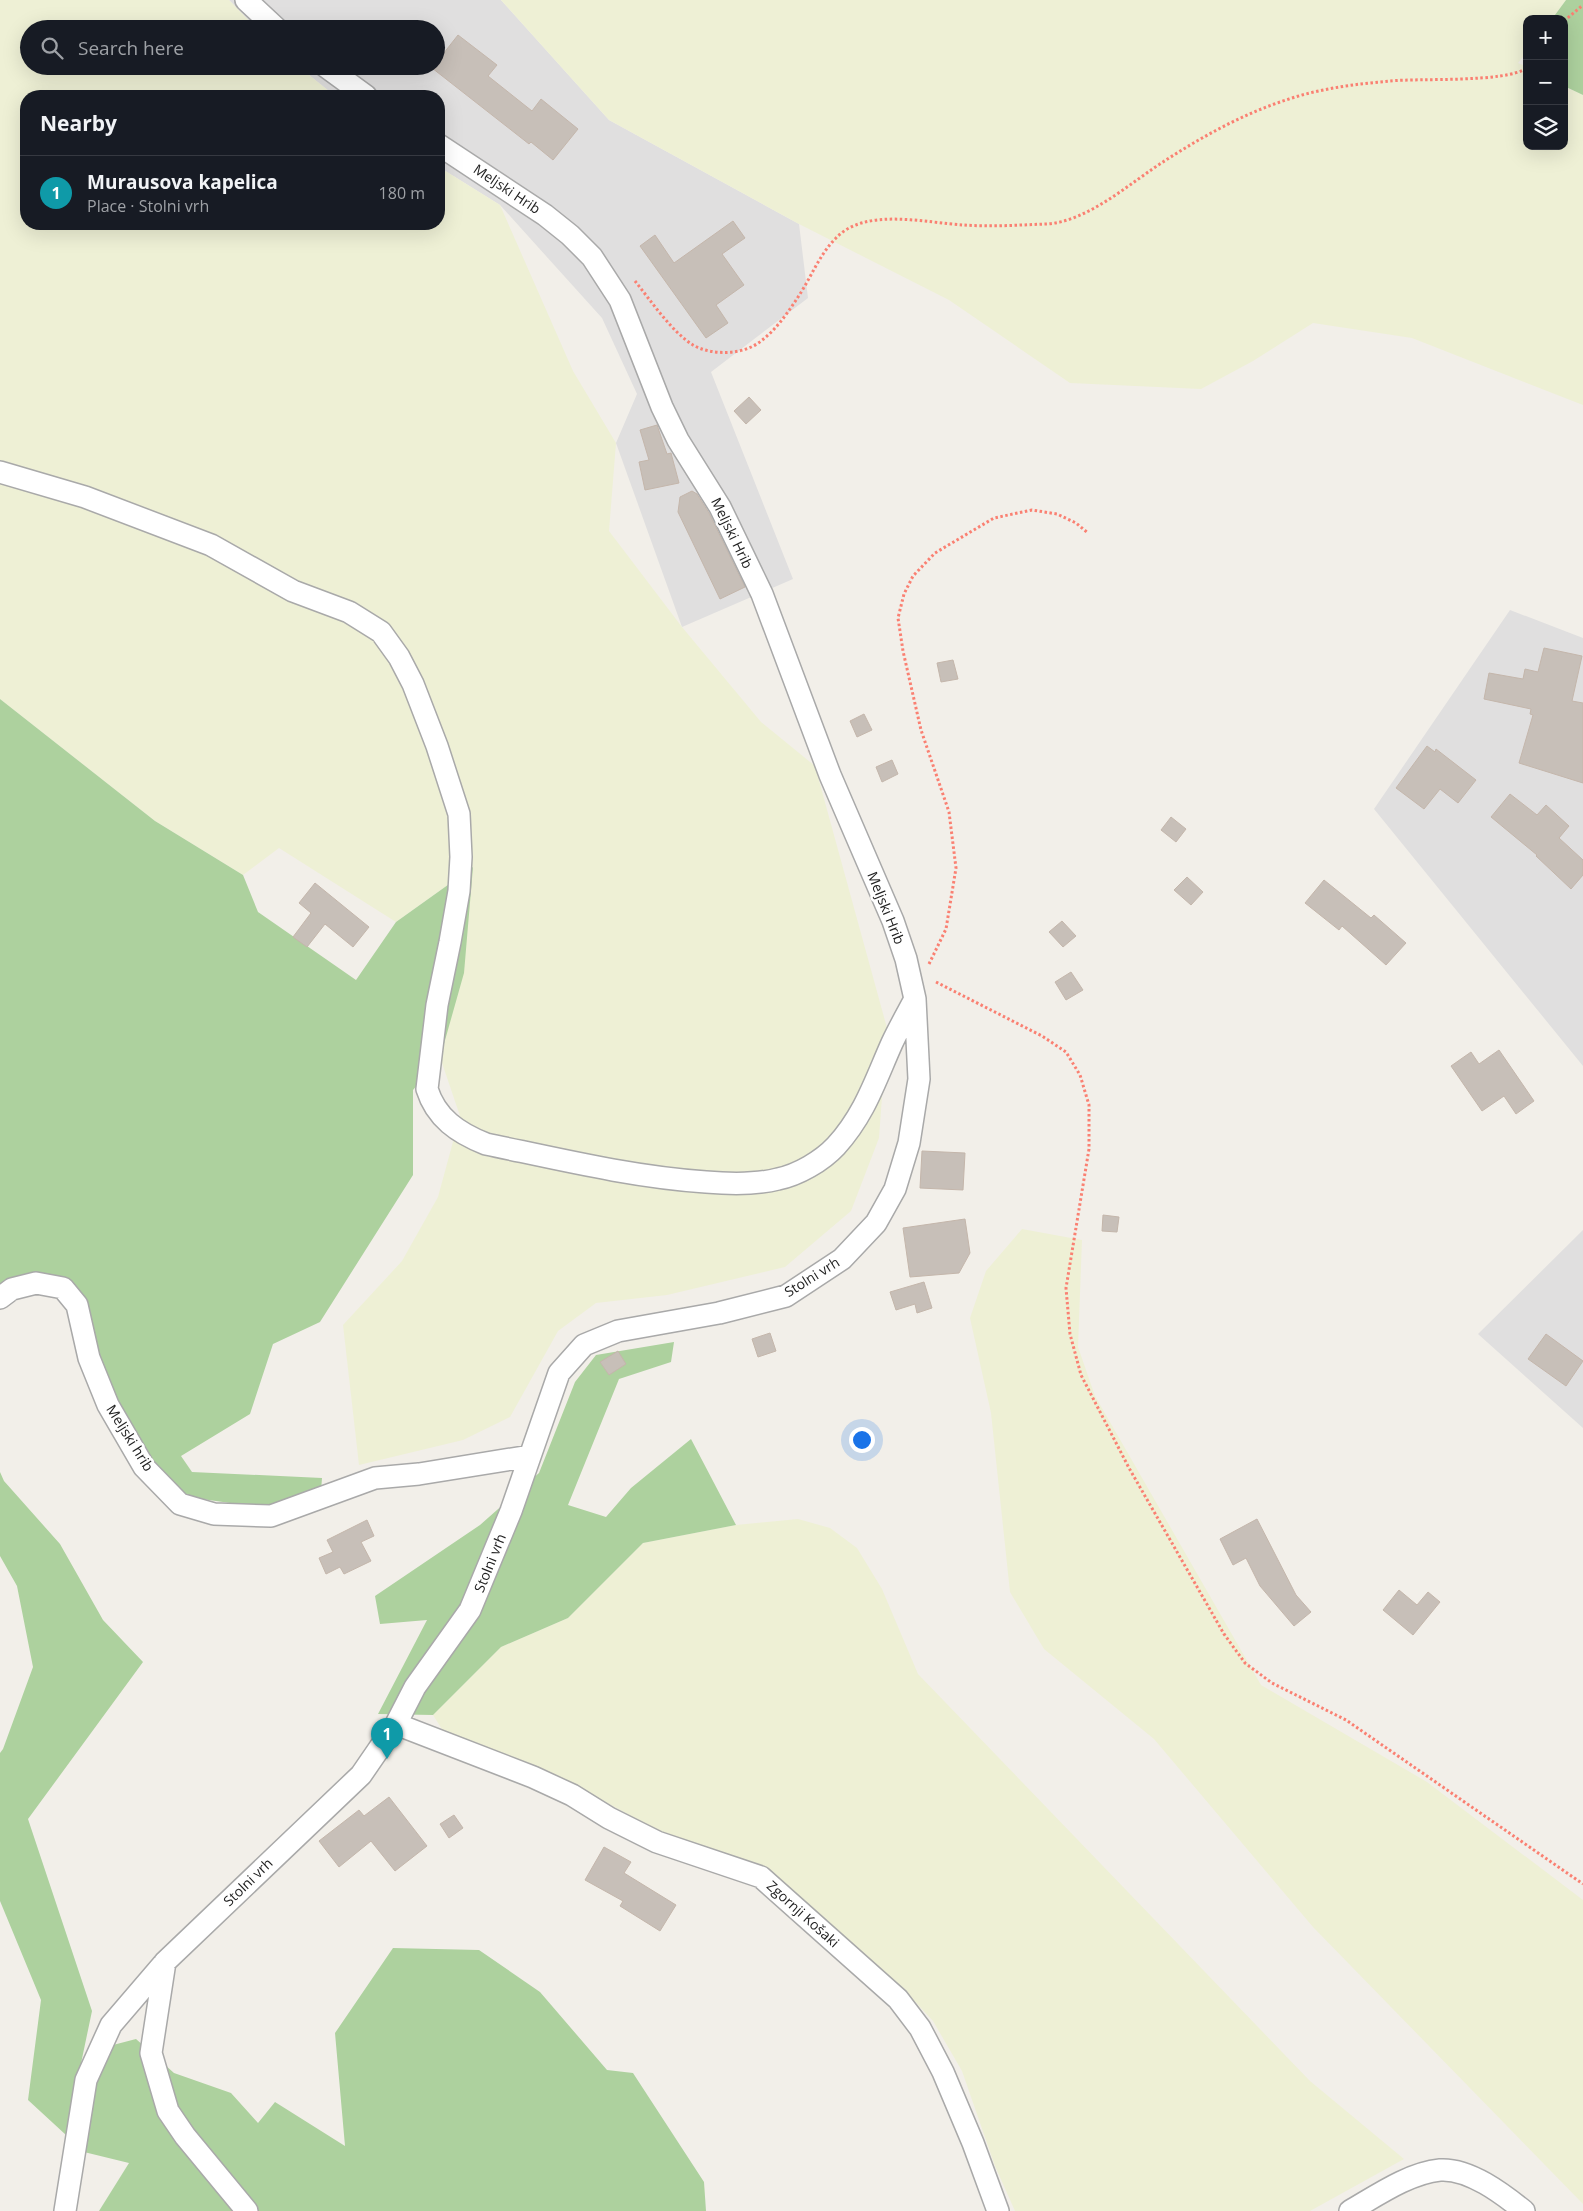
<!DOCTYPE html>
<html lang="en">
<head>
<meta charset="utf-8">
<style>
  body { margin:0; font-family:"Open Sans",sans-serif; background:#20242c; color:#f1f3f6 }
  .controls { position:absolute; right:15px; top:15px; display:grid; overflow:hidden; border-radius:10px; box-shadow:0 5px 20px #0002 }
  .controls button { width:45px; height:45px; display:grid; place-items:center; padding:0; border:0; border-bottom:1px solid #363941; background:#171b24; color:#f1f3f6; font:25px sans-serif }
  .you { position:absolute; left:861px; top:1439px; width:18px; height:18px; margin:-12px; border:4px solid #fff; border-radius:50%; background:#1a73e8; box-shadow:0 0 0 8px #1a73e833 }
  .badge { display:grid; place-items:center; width:32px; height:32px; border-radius:50%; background:#8c9099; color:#fff; font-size:16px; font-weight:700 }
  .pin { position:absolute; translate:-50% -41px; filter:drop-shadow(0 1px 2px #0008) }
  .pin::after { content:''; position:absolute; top:26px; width:18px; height:15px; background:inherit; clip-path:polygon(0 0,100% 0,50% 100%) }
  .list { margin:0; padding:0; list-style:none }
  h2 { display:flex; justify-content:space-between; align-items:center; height:65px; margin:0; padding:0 20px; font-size:21px }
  h2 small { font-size:16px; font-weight:400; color:#9ea1a6 }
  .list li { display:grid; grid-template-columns:32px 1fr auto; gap:15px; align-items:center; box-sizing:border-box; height:75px; padding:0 20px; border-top:1px solid #363941 }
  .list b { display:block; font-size:19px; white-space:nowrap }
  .list p { margin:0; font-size:16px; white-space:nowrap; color:#9ea1a6 }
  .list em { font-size:16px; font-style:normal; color:#9ea1a6 }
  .icon { flex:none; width:28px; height:28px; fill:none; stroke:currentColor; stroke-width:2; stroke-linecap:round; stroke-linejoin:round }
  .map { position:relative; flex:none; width:1583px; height:2211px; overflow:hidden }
  .search { position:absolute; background:#171b24; box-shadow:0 5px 20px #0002; left:20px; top:20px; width:425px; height:55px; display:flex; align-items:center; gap:12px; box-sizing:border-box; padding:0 18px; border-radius:28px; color:#9ea1a6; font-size:19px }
  .panel { position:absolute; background:#171b24; box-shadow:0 5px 20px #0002; left:20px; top:90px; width:425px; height:140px; border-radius:20px }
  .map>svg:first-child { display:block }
  .residential { fill:#e0dfdf }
  .farmland { fill:#eef0d5 }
  .forest { fill:#add19e }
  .building { fill:#c7bfb8; stroke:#c4b6ab }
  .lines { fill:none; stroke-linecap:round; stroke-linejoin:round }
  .minor-casing { stroke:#a9a9a9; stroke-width:24 }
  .path { stroke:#fa8072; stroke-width:3; stroke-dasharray:2.5 2.5; stroke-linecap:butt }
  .minor { stroke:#fff; stroke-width:21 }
  .labels { text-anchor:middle; stroke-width:5; stroke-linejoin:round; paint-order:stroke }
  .street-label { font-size:14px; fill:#222; stroke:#fff }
</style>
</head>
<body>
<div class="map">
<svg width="1583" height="2211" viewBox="0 0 1583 2211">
  <rect width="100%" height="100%" fill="#f2efe9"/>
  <path class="residential" d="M 229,0 L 501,0 L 609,120 L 799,224 L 808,298 L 711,372 L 793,579 L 682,627 L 616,443 L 637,394 L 602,318 L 500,205 L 439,167 L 439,96 L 335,96 L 298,66 L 436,66 L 436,29 L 257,29 Z
    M 1510,610 L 1583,638 L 1583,1066 L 1374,809 Z
    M 1583,1230 L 1583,1428 L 1478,1334 Z"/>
  <path class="farmland" d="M 0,0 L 229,0 L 257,29 L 29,29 L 29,66 L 298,66 L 335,96 L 26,96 L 26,224 L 439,224 L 439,167 L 500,205 L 573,371 L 616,443 L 609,531 L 682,627 L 761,722 L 815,766 L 887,1028 L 879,1138 L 851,1211 L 785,1267 L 667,1295 L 596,1303 L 558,1331 L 510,1417 L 463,1440 L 359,1465 L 343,1325 L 402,1261 L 438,1197 L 460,1116 L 439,1054 L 473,867 L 396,922 L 279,848 L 243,875 L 155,821 L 0,699 Z
    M 501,0 L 1566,0 L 1552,19 L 1527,19 L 1527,52 L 1518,63 L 1527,67 L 1527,146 L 1564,146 L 1564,86 L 1583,95 L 1583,405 L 1412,338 L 1313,323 L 1253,361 L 1201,389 L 1070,383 L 949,300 L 799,224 L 609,120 Z
    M 1022,1229 L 1082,1240 L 1078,1347 L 1095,1396 L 1261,1685 L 1427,1782 L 1583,1900 L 1583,2204 L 1313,1927 L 1154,1739 L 1044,1649 L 1010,1592 L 991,1413 L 970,1318 L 986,1271 Z
    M 798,1519 L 830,1528 L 857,1548 L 882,1589 L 918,1674 L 1310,2081 L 1404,2159 L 1310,2211 L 1015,2211 L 995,2166 L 962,2071 L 933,2021 L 907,1993 L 874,1966 L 767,1868 L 660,1832 L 582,1789 L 447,1737 L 433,1715 L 501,1647 L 568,1618 L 643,1543 L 736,1525 Z"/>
  <path class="forest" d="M 1566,0 L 1583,0 L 1583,95 L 1564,86 L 1564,19 L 1552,19 Z
    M 0,699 L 155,821 L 243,875 L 258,912 L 356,980 L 396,922 L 473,867 L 464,973 L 440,1058 L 413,1090 L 413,1175 L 320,1322 L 273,1344 L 250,1414 L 181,1456 L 192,1472 L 322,1478 L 321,1491 L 272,1509 L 188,1497 L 149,1461 L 114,1401 L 98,1355 L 84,1302 L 0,1286 Z
    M 674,1342 L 671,1362 L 619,1379 L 568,1505 L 606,1517 L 631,1488 L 691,1439 L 736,1525 L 643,1543 L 568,1618 L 501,1647 L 433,1715 L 378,1714 L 427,1620 L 380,1624 L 375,1596 L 480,1525 L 539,1473 L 575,1382 L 596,1355 Z
    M 0,1472 L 4,1481 L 60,1544 L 103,1620 L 143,1662 L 28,1819 L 92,2011 L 66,2135 L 28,2100 L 41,2000 L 0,1901 L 0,1753 L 3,1749 L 33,1667 L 17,1586 L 0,1556 Z
    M 393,1948 L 479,1950 L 540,1992 L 607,2070 L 633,2073 L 704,2182 L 706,2211 L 99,2211 L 129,2163 L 84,2152 L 94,2084 L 113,2045 L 136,2039 L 174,2073 L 231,2093 L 258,2123 L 275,2102 L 345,2146 L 335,2033 Z"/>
  <path class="building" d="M 458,35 L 497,65 L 488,76 L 532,111 L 541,99 L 578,129 L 553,160 L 531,142 L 529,144 L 432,68 L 436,66 L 436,63 Z
    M 733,221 L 745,238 L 722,254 L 744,285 L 716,305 L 728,323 L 706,338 L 640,246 L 655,235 L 674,263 Z
    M 749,397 L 761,410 L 746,424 L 734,411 Z
    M 657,425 L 667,454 L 671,453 L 679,483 L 645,490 L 639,462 L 649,460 L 640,430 Z
    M 692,491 L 697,494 L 709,513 L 745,587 L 720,599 L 678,512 L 680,497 Z
    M 1544,648 L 1582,656 L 1572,701 L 1583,703 L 1583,783 L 1519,763 L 1533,715 L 1530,714 L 1531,709 L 1484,699 L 1489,673 L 1523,679 L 1525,669 L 1538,672 Z
    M 953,660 L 958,679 L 941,682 L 937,663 Z
    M 864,714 L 872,730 L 857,737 L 850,721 Z
    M 1427,746 L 1435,752 L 1436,749 L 1476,780 L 1458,803 L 1440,789 L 1424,809 L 1396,788 Z
    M 892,760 L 898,774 L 882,782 L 876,767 Z
    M 1510,794 L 1537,815 L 1546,805 L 1569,826 L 1559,838 L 1583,860 L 1583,875 L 1571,889 L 1536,856 L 1537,855 L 1491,817 Z
    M 1171,817 L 1186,829 L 1176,842 L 1161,830 Z
    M 1187,877 L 1203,892 L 1191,905 L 1174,890 Z
    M 1324,880 L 1371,918 L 1374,915 L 1406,943 L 1386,965 L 1342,926 L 1339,930 L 1305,903 Z
    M 315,883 L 369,927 L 353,947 L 325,924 L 307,947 L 293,937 L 311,913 L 299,903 Z
    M 1062,921 L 1076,936 L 1063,947 L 1049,932 Z
    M 1071,972 L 1083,990 L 1066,1000 L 1055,982 Z
    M 1499,1050 L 1534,1101 L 1516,1114 L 1504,1096 L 1482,1111 L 1451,1066 L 1471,1052 L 1479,1064 Z
    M 922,1151 L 965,1153 L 963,1190 L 920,1188 Z
    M 1103,1215 L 1119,1217 L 1117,1232 L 1102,1231 Z
    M 965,1219 L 970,1253 L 959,1273 L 910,1277 L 903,1228 Z
    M 924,1282 L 932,1308 L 917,1313 L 915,1304 L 896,1310 L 890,1292 Z
    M 770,1333 L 776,1351 L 758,1357 L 752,1339 Z
    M 1546,1334 L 1583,1361 L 1566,1386 L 1528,1359 Z
    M 618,1351 L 626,1364 L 609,1375 L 600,1362 Z
    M 1257,1519 L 1296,1595 L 1311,1612 L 1294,1626 L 1260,1586 L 1246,1558 L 1233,1565 L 1220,1539 Z
    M 367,1520 L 374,1536 L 361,1542 L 371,1561 L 344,1574 L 340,1567 L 326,1574 L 319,1558 L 333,1552 L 327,1540 Z
    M 1399,1590 L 1417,1605 L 1428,1592 L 1440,1602 L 1413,1635 L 1383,1610 Z
    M 389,1797 L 427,1846 L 395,1871 L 371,1841 L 339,1867 L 319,1841 L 359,1810 L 364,1816 Z
    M 454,1815 L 463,1828 L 449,1838 L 440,1824 Z
    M 604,1847 L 631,1862 L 624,1873 L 676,1905 L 660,1931 L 620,1906 L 623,1901 L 585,1880 Z"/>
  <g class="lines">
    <defs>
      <path id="minor" d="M 246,0 L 277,29
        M 325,66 L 366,96
        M 0,472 L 85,497 L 211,545 L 293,591 L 349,612 L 381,632 L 399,657 L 413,684 L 437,746 L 459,814 L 461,857 L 459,891 L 450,942 L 437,1005 L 427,1089 C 436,1118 458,1133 486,1144 C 558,1159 632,1177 706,1182 C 729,1184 755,1185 778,1179 C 798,1175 822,1161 836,1146 C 865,1114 875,1081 892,1043 C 899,1028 907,1014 915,999
        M 0,1298 L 12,1289 L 36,1283 L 63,1288 L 77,1305 L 89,1358 L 108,1405 L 144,1467 L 180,1504 L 214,1514 L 271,1516 L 375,1478 L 419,1474 L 530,1456
        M 396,1724 L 533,1777 L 572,1795 L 609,1818 L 657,1842 L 761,1877 L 898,1999 L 920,2028 L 943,2072 L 973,2143 L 998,2211
        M 165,1962 L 151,2053 L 168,2111 L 185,2136 L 247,2211
        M 65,2211 L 86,2080 L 111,2025 L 165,1962 L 361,1775 L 396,1724 L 415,1687 L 470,1610 L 511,1511 L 559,1373 L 584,1345 L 618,1331 L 719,1313 L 786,1296 L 842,1259 L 876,1223 L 895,1189 L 909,1143 L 919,1079 L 915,999 L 906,959 L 893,921 L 830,775 L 762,594 L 720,507 L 678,440 L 662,407 L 620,300 L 592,257 L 570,235 L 545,215 L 439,145
        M 1350,2211 C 1376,2196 1409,2173 1440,2170 C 1469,2168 1503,2194 1524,2211"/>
    </defs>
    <use href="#minor" class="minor-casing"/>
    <path class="path" d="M 1564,21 L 1583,5
      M 635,281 C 651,301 672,332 693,345 C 712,356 744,355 761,341 C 777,329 789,311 800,294 C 812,275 820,254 836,238 C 865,207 926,223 964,225 C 990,227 1019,225 1046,224 C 1088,222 1131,182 1166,160 C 1205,135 1245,113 1289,99 C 1322,88 1357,84 1390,81 C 1420,78 1505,83 1527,68
      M 929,964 L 946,929 L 956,868 L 949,812 L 921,730 L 903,651 L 898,618 L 904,594 L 913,576 L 935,553 L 994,518 L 1032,510 L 1057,514 L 1076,523 L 1088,533
      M 936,982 L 1042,1036 L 1066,1052 L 1080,1075 L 1089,1105 L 1089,1149 L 1066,1288 L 1070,1334 L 1081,1375 L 1129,1468 L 1224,1634 L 1245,1663 L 1272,1683 L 1346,1720 L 1583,1884"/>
    <use href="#minor" class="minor"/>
  </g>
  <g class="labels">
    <g class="street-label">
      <text transform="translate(507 189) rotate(34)" y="5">Meljski Hrib</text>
      <text transform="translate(732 533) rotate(64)" y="5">Meljski Hrib</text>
      <text transform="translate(886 908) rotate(68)" y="5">Meljski Hrib</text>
      <text transform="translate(812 1277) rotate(-32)" y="5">Stolni vrh</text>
      <text transform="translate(130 1438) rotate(58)" y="5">Meljski hrib</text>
      <text transform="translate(490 1563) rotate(-68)" y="5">Stolni vrh</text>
      <text transform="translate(248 1882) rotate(-44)" y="5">Stolni vrh</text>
      <text transform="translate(803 1914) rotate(42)" y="5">Zgornji Košaki</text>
    </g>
  </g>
</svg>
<div class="controls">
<button>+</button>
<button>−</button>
<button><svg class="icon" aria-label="layers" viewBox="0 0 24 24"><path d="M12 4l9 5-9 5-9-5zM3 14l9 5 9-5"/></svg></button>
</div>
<div class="you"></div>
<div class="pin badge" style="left:387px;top:1759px;background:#0f9aa8">1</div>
<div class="search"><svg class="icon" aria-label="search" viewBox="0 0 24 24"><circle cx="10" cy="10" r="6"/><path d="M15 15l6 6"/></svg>Search here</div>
<section class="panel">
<h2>Nearby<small></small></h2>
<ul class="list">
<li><span class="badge" style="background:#0f9aa8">1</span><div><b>Murausova kapelica</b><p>Place · Stolni vrh</p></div><em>180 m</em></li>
</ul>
</section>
</div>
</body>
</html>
